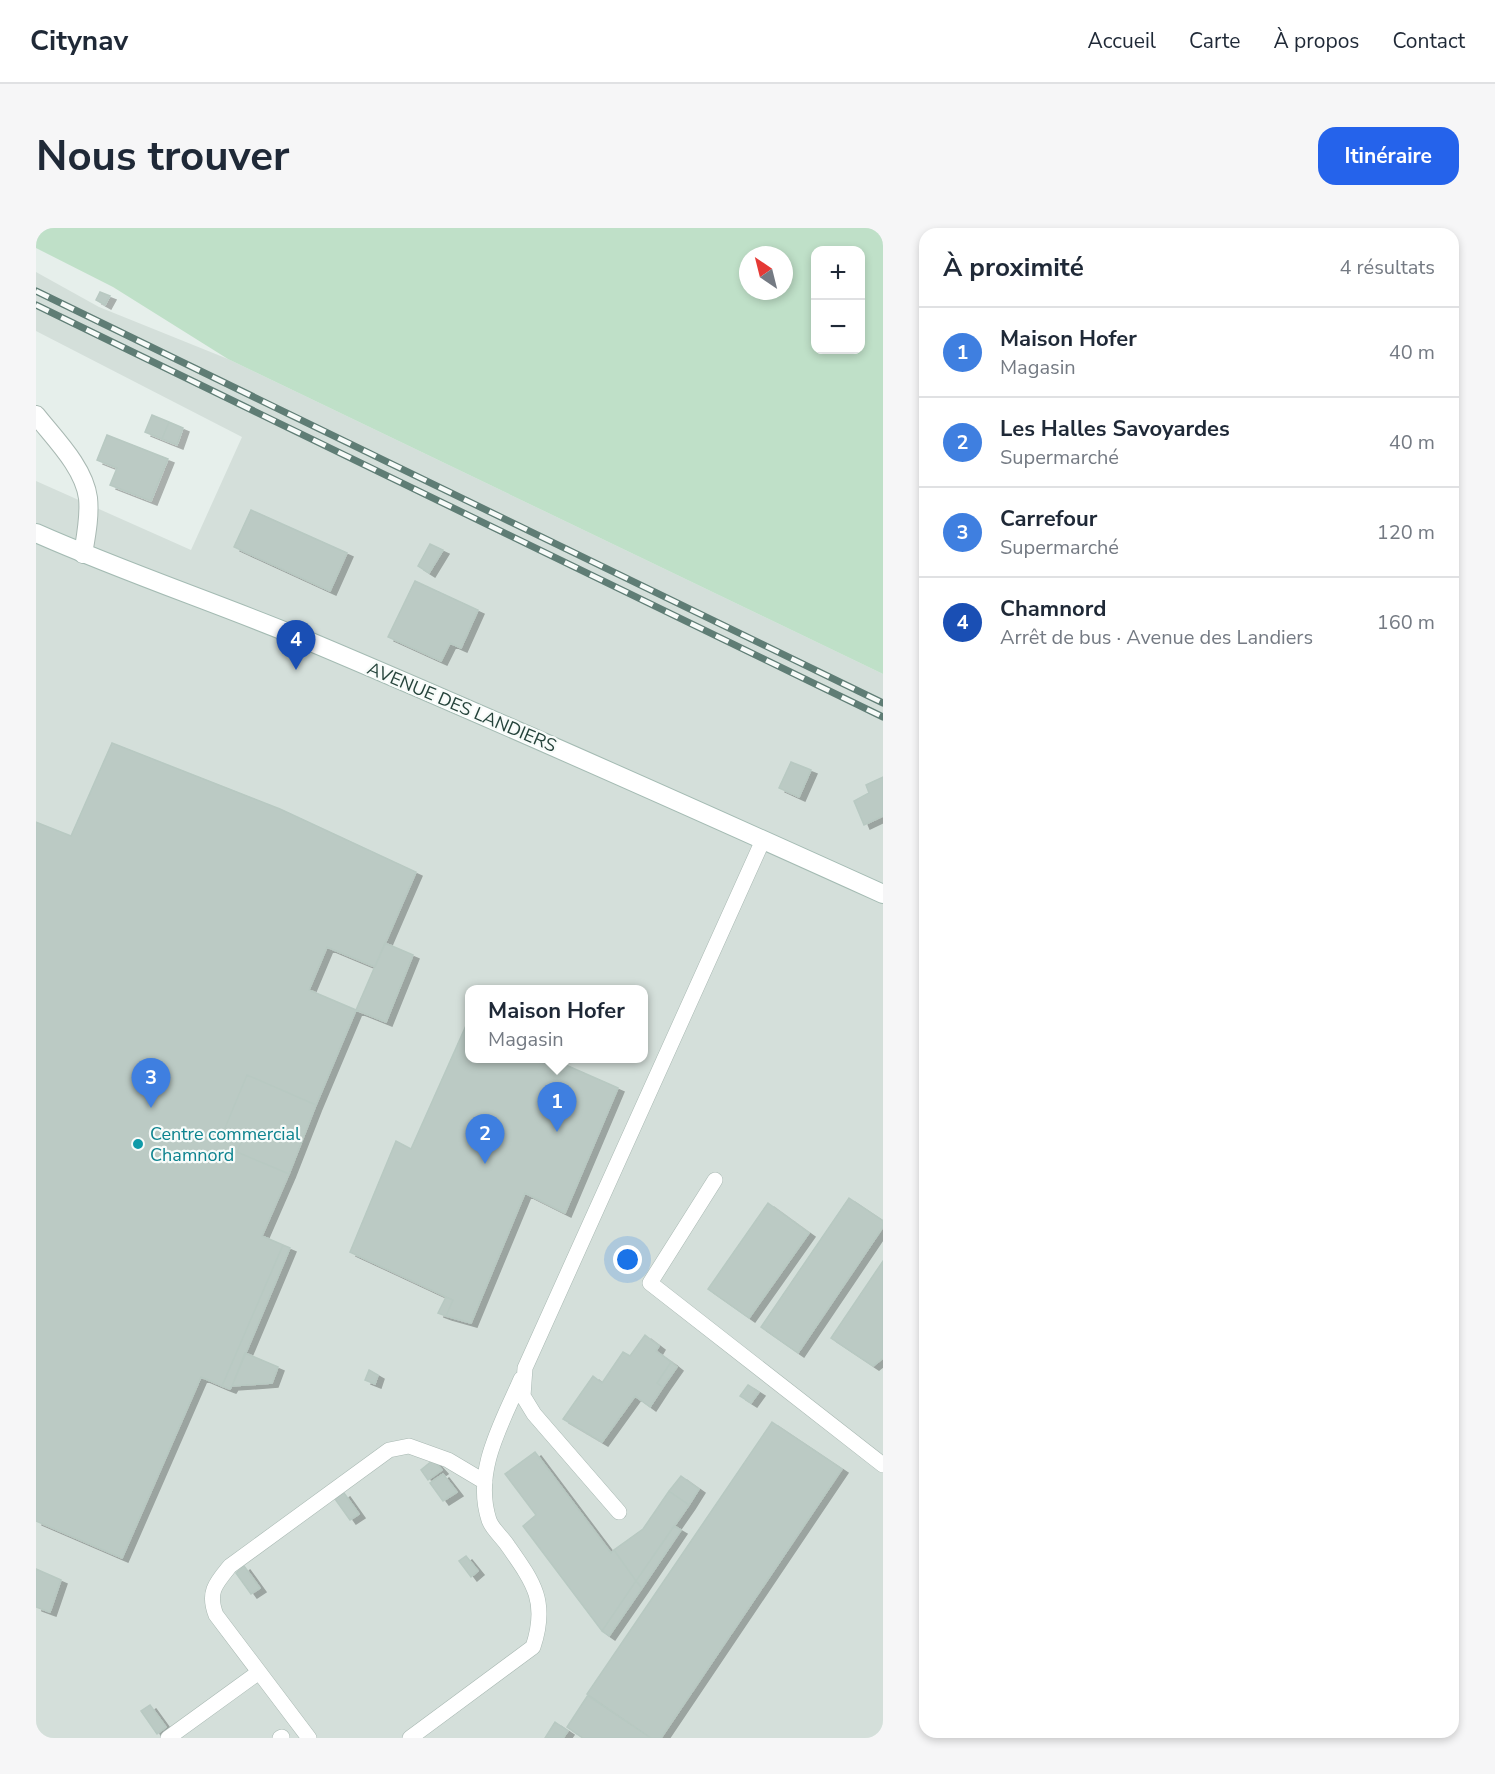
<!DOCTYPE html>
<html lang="fr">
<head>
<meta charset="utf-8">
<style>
  body { margin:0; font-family:"Nunito Sans",sans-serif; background:#f6f6f7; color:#1f2937 }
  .controls { position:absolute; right:18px; top:18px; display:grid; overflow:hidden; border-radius:12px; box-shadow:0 3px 9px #0003 }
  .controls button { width:54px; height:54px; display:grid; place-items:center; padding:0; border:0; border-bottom:2px solid #e0e1e3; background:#fff; color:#1f2937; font:30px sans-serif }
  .compass { position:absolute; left:703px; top:18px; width:54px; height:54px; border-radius:50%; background:#fff; box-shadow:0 3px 9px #0003; rotate:325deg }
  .you { position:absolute; left:592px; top:1032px; width:21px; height:21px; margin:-15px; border:4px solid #fff; border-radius:50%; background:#1a73e8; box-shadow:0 0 0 9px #1a73e833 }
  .badge { display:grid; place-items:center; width:39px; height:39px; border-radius:50%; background:#2563eb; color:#fff; font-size:20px; font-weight:700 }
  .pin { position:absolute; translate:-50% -50px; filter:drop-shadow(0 2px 3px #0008) }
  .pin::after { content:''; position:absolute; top:32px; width:21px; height:18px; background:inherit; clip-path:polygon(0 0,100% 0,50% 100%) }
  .popup { position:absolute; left:429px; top:757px; width:183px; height:78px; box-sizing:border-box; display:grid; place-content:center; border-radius:12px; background:#fff; filter:drop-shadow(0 2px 4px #0005); font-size:20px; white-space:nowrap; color:#747a83 }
  .popup b { font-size:22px; color:#1f2937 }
  .popup::after { content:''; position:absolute; left:50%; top:100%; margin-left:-12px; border:12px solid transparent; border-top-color:#fff }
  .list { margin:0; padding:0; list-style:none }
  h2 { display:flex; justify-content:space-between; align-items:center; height:78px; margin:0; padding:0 24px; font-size:26px }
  h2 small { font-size:20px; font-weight:400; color:#747a83 }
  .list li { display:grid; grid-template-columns:39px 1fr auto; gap:18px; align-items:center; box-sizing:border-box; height:90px; padding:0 24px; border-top:2px solid #e0e1e3 }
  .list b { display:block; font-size:22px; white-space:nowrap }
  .list p { margin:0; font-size:20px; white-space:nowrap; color:#747a83 }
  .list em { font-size:20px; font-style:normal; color:#747a83 }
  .map { position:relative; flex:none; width:847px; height:1510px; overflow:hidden; border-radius:18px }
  header { display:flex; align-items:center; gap:36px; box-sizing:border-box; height:84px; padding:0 30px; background:#fff; border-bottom:2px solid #e0e1e3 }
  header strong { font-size:28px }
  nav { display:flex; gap:33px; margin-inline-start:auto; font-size:21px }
  .intro { display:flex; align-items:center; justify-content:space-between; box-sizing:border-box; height:144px; padding:0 36px }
  h1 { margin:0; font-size:42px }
  .button { padding:15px 27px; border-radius:18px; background:#2563eb; color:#fff; font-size:21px; font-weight:700 }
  main { display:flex; gap:36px; padding:0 36px }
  aside { flex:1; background:#fff; border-radius:18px; box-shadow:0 3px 9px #0003 }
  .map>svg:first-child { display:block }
  .built { fill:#d4dfda; fill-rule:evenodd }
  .green { fill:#bfe0c8; fill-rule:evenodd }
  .building { fill:#bbcac4; stroke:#b8c9c2; stroke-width:1.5; filter:url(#shadow) }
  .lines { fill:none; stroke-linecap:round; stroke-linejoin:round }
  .lane-casing { stroke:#a8b8b2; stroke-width:16 }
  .street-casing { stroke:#a8b8b2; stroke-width:20 }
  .secondary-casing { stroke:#a4bbb3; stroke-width:20 }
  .lane { stroke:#fff; stroke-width:15 }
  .street { stroke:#fff; stroke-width:18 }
  .secondary { stroke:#fff; stroke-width:18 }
  .rail-casing { stroke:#5f7d75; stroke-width:7 }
  .rail { stroke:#f7fbf9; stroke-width:4.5; stroke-dasharray:14; stroke-linecap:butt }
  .culture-dot { fill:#0f9aa8; stroke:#f7fbf9; stroke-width:2 }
  .labels { text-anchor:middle; stroke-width:4.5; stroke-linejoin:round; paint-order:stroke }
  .street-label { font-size:18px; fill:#24423a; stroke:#f7fbf9 }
  .culture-label { font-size:18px; fill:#0d838f; stroke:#f7fbf9; text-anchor:start }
</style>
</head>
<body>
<header>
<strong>Citynav</strong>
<nav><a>Accueil</a><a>Carte</a><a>À propos</a><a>Contact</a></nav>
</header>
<div class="intro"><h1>Nous trouver</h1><a class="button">Itinéraire</a></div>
<main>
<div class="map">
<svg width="847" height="1510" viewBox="0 0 847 1510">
  <defs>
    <filter id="shadow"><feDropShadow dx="6" dy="4" stdDeviation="0" flood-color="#0004"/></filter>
  </defs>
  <rect width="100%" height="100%" fill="#e6efeb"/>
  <path class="built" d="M 0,44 L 63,79 L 192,131 L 847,446 L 847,1510 L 0,1510 L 0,253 L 155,322 L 206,209 L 0,103 ZM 434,762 L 608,762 L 608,830 L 434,830 Z"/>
  <path class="green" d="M 0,0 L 847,0 L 847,446 L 192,131 L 77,59 L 0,20 ZM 780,22 L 824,22 L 824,122 L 780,122 ZM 712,27 L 748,27 L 748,63 L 712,63 Z"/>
  <path class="building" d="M 64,64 L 74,68 L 69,77 L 60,72 Z
    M 116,187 L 133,194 L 126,211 L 109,204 Z
    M 133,194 L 147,200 L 141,217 L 126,211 Z
    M 71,207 L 132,231 L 115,273 L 74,257 L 81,240 L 61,232 Z
    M 215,282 L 311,325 L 294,363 L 198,319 Z
    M 394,316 L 407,322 L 393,345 L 382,338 Z
    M 379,353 L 442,382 L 425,420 L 414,415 L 405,433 L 352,409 Z
    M 76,515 L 244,581 L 380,644 L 339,739 L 291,719 L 273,762 L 320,782 L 280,877 L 211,847 L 189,900 L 208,908 L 201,924 L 253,946 L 226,1008 L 247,1017 L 186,1158 L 165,1149 L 86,1330 L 0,1293 L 0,594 L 35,608 Z
    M 755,534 L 775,542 L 763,569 L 743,560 Z
    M 847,549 L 847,588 L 828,597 L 818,573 L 833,565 L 830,557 Z
    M 349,715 L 377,727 L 350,794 L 320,782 Z
    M 432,793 L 434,830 L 514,830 L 582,860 L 529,985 L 489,965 L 435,1095 L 410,1088 L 417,1072 L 314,1024 L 360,913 L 375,921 Z
    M 211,847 L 280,877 L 253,946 L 201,924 L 208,908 L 189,900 Z
    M 813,970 L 847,993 L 847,999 L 762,1125 L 725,1099 Z
    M 732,975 L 773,1005 L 713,1090 L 672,1061 Z
    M 247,1017 L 254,1020 L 196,1158 L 194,1161 L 186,1158 Z
    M 847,1033 L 847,1130 L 837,1138 L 795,1110 Z
    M 410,1069 L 417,1072 L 410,1088 L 402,1085 Z
    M 609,1107 L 623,1118 L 620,1123 L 635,1134 L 621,1155 L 627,1159 L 614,1179 L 599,1168 L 566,1214 L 527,1191 L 557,1148 L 566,1155 L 587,1124 L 594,1128 Z
    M 209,1125 L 242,1139 L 236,1155 L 196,1158 Z
    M 635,1134 L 641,1139 L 627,1159 L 621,1155 Z
    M 333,1142 L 342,1147 L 339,1156 L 329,1152 Z
    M 712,1157 L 723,1164 L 715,1175 L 704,1168 Z
    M 736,1194 L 806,1241 L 625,1510 L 615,1510 L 551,1466 Z
    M 499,1224 L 575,1325 L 578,1322 L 600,1353 L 566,1403 L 487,1298 L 500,1287 L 469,1246 Z
    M 397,1232 L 406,1242 L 392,1252 L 385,1242 Z
    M 407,1246 L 421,1264 L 407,1273 L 394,1255 Z
    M 645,1248 L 663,1261 L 653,1277 L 633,1263 Z
    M 633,1263 L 653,1277 L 600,1353 L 578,1322 L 607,1301 Z
    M 308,1265 L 323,1286 L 314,1292 L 299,1271 Z
    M 638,1298 L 645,1302 L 606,1360 L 600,1353 Z
    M 430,1328 L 442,1343 L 435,1349 L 423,1333 Z
    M 208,1338 L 224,1360 L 215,1366 L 200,1345 Z
    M 0,1341 L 25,1352 L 14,1384 L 0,1379 Z
    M 600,1353 L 606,1360 L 573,1408 L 566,1403 Z
    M 552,1467 L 555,1470 L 615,1510 L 547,1510 L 531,1499 Z
    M 114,1477 L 130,1499 L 121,1506 L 105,1483 Z
    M 519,1494 L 532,1503 L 527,1510 L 509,1510 Z"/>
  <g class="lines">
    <defs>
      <path id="lane" d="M 679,952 L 614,1055 L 847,1237
        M 583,1284 L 498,1186 L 487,1168 L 489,1140 L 727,612
        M 132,1510 L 223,1444
        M 244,1510 L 246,1509
        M 273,1510 L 180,1387 C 171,1364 180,1355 194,1338 L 353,1222 L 373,1218 L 412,1232 L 449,1254
        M 374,1510 L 497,1419 C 512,1374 498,1355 472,1318 C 467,1310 456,1301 453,1292 C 437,1243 466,1195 485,1151"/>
      <path id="street" d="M 0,187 C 18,210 48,239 52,270 C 54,288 50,308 47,326"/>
      <path id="secondary" d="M 0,305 C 90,345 184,376 275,414 C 467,495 657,580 847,666"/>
    </defs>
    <use href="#lane" class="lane-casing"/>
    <use href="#street" class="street-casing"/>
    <use href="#secondary" class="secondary-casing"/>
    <use href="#lane" class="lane"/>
    <use href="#street" class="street"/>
    <use href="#secondary" class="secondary"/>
    <defs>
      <path id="rail" d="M 0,63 L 847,475
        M 0,77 L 847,489"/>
    </defs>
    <use href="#rail" class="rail-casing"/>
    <use href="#rail" class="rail"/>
  </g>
  <circle class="culture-dot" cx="102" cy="916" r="6"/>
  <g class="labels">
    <g class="street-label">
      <text transform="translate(426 479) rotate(23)" y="6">AVENUE DES LANDIERS</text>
    </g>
    <g class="culture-label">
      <text x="114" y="912">Centre commercial<tspan x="114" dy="21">Chamnord</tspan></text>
    </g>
  </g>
</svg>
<div class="controls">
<button>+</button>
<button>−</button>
</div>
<svg class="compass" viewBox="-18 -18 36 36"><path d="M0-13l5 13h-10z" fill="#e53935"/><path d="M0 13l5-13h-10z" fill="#747a83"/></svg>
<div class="you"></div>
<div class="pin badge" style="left:521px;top:904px;background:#3f7fe0">1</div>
<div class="popup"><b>Maison Hofer</b>Magasin</div>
<div class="pin badge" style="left:449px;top:936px;background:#3f7fe0">2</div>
<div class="pin badge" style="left:115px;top:880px;background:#3f7fe0">3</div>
<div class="pin badge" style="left:260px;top:442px;background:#1a4fb4">4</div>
</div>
<aside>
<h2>À proximité<small>4 résultats</small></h2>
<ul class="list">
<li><span class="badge" style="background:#3f7fe0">1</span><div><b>Maison Hofer</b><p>Magasin</p></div><em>40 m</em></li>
<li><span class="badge" style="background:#3f7fe0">2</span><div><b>Les Halles Savoyardes</b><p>Supermarché</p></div><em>40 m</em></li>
<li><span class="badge" style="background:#3f7fe0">3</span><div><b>Carrefour</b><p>Supermarché</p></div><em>120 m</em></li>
<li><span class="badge" style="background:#1a4fb4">4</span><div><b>Chamnord</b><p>Arrêt de bus · Avenue des Landiers</p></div><em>160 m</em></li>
</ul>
</aside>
</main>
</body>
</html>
